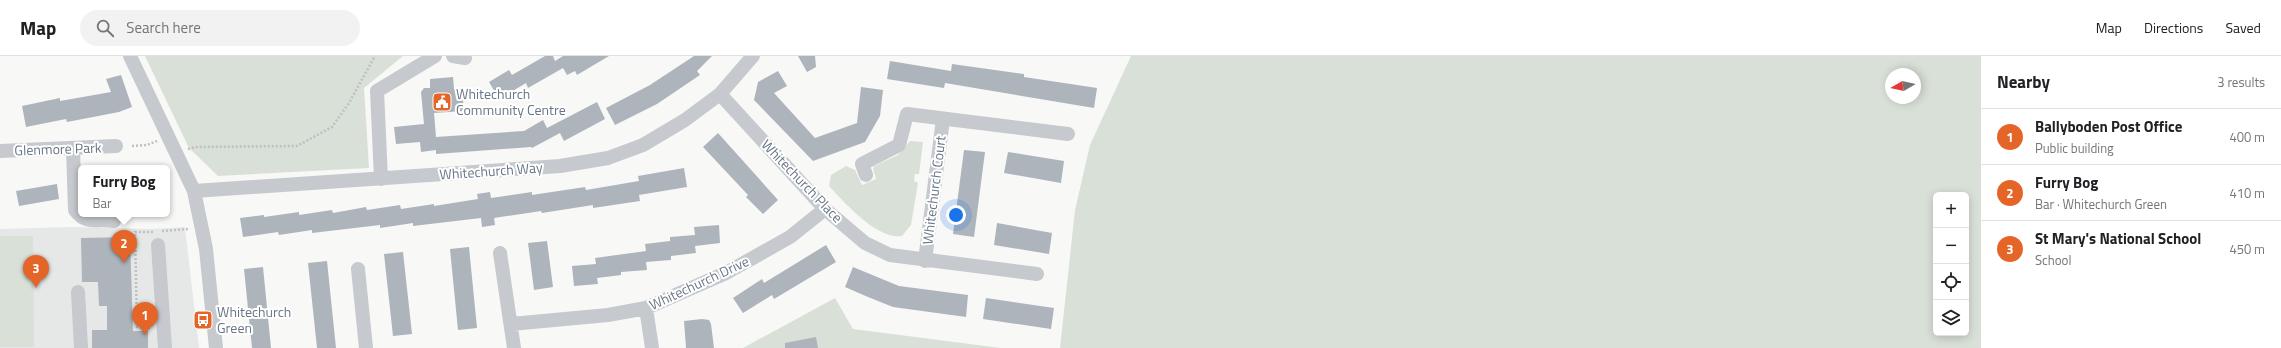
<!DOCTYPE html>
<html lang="en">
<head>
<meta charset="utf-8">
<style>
  body { margin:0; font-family:"Titillium Web",sans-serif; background:#f2f2f2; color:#202124 }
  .controls { position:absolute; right:12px; bottom:12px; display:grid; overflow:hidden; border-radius:6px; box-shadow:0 2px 10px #0003 }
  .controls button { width:36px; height:36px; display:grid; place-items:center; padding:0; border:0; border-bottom:1px solid #e0e0e0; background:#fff; color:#202124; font:20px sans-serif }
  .compass { position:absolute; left:1885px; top:12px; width:36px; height:36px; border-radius:50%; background:#fff; box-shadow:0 2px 10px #0003; rotate:261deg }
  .you { position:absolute; left:956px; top:159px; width:14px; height:14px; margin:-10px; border:3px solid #fff; border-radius:50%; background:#1a73e8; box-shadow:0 0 0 6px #1a73e833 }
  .badge { display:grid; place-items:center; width:26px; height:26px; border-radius:50%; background:#e56529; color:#fff; font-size:13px; font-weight:700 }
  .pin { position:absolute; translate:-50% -33px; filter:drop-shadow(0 1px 2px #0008) }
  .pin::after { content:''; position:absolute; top:21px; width:14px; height:12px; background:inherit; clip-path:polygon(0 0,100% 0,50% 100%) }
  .popup { position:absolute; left:78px; top:109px; width:92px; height:52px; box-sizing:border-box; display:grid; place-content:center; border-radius:6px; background:#fff; filter:drop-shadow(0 1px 3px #0005); font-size:13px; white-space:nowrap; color:#757577 }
  .popup b { font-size:15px; color:#202124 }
  .popup::after { content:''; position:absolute; left:50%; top:100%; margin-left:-8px; border:8px solid transparent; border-top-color:#fff }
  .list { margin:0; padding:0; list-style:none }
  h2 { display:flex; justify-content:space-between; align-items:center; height:52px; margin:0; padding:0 16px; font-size:17px }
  h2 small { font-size:13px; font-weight:400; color:#757577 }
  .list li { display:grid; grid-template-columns:26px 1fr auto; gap:12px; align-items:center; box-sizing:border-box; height:56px; padding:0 16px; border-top:1px solid #e0e0e0 }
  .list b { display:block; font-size:15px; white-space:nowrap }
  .list p { margin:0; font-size:13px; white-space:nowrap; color:#757577 }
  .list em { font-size:13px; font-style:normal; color:#757577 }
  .icon { flex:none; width:22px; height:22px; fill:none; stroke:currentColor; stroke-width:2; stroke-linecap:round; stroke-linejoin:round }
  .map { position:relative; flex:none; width:1981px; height:292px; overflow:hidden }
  header { display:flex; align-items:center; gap:24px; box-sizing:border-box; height:56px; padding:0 20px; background:#fff; border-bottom:1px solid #e0e0e0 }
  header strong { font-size:19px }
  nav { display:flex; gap:22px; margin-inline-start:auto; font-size:14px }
  .search { width:280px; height:36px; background:#f2f2f2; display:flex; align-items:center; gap:10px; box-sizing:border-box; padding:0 14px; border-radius:22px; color:#757577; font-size:15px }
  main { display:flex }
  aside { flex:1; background:#fff }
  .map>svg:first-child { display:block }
  .built { fill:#e6e7e7 }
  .green { fill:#d9e0d7; fill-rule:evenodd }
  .building { fill:#adb4bb }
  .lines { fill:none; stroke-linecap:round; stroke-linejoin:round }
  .path { stroke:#bec0c3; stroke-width:2.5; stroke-dasharray:2 2; stroke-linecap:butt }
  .minor { stroke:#c6c9cd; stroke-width:14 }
  .labels { text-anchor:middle; stroke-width:4; stroke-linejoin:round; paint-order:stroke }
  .poi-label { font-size:14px; fill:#677687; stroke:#fff; text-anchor:start }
  .street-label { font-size:14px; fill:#677687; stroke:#fff }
</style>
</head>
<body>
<header>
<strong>Map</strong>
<div class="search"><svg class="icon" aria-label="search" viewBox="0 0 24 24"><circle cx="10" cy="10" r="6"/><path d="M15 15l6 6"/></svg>Search here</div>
<nav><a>Map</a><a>Directions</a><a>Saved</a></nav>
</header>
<main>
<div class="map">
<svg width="1981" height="292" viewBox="0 0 1981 292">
  <rect width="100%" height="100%" fill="#f8f8f6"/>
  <path class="built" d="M 71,171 L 151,173 L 185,171 L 199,292 L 0,292 L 0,173 Z"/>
  <path class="green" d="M 145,0 L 403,0 L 364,32 L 369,112 L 218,120 L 189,92 Z
    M 1131,0 L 1981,0 L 1981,292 L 1060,292 L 1075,154 L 1090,89 ZM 1891,18 L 1915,18 L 1915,42 L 1891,42 ZM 1936,139 L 1966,139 L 1966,277 L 1936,277 Z
    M 910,85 L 923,86 L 919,118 L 915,118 L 914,125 L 918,127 L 911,169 L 902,180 C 877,184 844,146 829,130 L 831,119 L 846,110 L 855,114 L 862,129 L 876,123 L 873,113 L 874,110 L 898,99 Z
    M 0,180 L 33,180 L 34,291 L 0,291 Z
    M 835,242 L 853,273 L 1001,292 L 743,292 Z"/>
  <path class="building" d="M 545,0 L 553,0 L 555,5 L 563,0 L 609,0 L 577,19 L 575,15 L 567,19 L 563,12 L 528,32 L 526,27 L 499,43 L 489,26 L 509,14 L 512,19 Z
    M 694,0 L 712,0 L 697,15 L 700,19 L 657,48 L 615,69 L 606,52 L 650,29 Z
    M 798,0 L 815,0 L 816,11 L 807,16 Z
    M 890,5 L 951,15 L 952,8 L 1024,18 L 1024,21 L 1097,32 L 1094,52 L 945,27 L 944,32 L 887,23 Z
    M 778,15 L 787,30 L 774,37 L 815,82 L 857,67 L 861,31 L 883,34 L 880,60 L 865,86 L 813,105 L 754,44 L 758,26 Z
    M 121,19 L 132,51 L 119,56 L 67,66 L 66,63 L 26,71 L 22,50 L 60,42 L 60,45 L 111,36 L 106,23 Z
    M 453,21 L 454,33 L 462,32 L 464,55 L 434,57 L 436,81 L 524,75 L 543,64 L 547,72 L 597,46 L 605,63 L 564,85 L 560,77 L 532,92 L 531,91 L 436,98 L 436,94 L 421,96 L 420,86 L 396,88 L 394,71 L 424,68 L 421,36 L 424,32 L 430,32 L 430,23 Z
    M 718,77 L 778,144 L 763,158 L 746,141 L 748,139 L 703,91 Z
    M 964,94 L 985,96 L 974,181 L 953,178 Z
    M 1008,96 L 1064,105 L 1061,127 L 1004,117 Z
    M 684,112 L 687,131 L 639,139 L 640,145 L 593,152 L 593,149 L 542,157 L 541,155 L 494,162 L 495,169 L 482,171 L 481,162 L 413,170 L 413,167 L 380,172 L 380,169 L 312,177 L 312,174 L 279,179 L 278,176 L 243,181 L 240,162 L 264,159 L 264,161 L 299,156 L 299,159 L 332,154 L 333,157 L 366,151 L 367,154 L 400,149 L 401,153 L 434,148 L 434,150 L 478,143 L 477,138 L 490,136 L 491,142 L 532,136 L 532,139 L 585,131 L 586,134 L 639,125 L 638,120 Z
    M 57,128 L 59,143 L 19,150 L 16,135 Z
    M 997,167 L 1052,177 L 1049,198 L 994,189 Z
    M 719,169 L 720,187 L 695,190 L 696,197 L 671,200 L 671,204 L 646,206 L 647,214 L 621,216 L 621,219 L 597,222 L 598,228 L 574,230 L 572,210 L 596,208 L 595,202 L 646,195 L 645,188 L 670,185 L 670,181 L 695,179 L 694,171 Z
    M 130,181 L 133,275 L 148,275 L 148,292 L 92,292 L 92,274 L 107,274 L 107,250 L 99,250 L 98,226 L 82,226 L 81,182 Z
    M 547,185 L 553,231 L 534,234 L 528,187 Z
    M 826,189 L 836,206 L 774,243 L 772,239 L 743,257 L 733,242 L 762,223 L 764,227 Z
    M 469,191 L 477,272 L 458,274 L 450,193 Z
    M 403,196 L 412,278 L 393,280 L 384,198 Z
    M 327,205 L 336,292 L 317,292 L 308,207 Z
    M 263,211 L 271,292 L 252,292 L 244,213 Z
    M 853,211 L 899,230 L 968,239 L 966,261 L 893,251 L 868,241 L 845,231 Z
    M 986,242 L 1054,252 L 1051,273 L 983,263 Z
    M 702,263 L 709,264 L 711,268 L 714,292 L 686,292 L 684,265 Z
    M 816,281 L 818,292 L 785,292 L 785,287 Z"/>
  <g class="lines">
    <path class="path" d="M 132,90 L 147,89 L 157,85
      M 188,93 L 196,91 L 297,90 L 332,71 L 349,47 L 375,0
      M 162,175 L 189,173
      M 150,272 L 137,271 L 135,176 L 153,176"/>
    <path class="minor" d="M 130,0 L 194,135 L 206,193 L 216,292
      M 453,0 L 465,2
      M 720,38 L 825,153 L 865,187 L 890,199 L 1037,218
      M 73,93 L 75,154 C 87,170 97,162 114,165
      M 0,95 L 116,90
      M 866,119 L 862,108 L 899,89 L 907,58 L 1068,78
      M 381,123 L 377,35 L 435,0
      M 194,135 L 560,110 L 608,102 L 643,89 L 685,64 L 720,38 L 753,0
      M 158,189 L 165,292
      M 500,197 L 514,292
      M 925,205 L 943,63
      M 358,213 L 366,292
      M 78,236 L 81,292
      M 646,252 L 652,292
      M 511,268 L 608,259 L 646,252 L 726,217 L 790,181 L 825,153"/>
  </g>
  <defs>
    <symbol id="civic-square" viewBox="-11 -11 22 22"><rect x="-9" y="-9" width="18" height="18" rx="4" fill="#e56529" stroke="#fff"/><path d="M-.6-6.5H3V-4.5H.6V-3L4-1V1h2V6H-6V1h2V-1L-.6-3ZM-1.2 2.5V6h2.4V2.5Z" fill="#fff"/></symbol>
    <symbol id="bus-square" viewBox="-11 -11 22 22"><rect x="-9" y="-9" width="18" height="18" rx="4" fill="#e56529" stroke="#fff"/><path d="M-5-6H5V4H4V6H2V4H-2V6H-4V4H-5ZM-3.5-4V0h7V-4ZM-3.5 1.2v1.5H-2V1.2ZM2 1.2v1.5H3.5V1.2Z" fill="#fff"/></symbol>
  </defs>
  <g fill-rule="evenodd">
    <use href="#civic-square" x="431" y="35" width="22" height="22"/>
    <use href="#bus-square" x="192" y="253" width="22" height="22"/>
  </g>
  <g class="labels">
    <g class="poi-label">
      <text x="456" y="43">Whitechurch<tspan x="456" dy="16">Community Centre</tspan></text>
      <text x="217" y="261">Whitechurch<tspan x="217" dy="16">Green</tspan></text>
    </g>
    <g class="street-label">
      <text transform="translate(58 93) rotate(-2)" y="5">Glenmore Park</text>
      <text transform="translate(491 115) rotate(-4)" y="5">Whitechurch Way</text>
      <text transform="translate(802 125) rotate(46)" y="5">Whitechurch Place</text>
      <text transform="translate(934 134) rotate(-83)" y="5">Whitechurch Court</text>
      <text transform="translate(699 227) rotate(-25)" y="5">Whitechurch Drive</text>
    </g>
  </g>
</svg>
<div class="controls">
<button>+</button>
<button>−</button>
<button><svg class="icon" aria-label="locate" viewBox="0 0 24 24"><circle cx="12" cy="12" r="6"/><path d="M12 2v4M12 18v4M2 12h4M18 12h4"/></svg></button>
<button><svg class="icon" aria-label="layers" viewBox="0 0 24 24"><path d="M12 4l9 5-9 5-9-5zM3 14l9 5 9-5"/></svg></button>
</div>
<svg class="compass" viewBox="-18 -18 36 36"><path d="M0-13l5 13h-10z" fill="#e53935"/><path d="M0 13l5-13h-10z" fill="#757577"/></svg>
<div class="you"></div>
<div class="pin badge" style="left:145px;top:279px">1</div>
<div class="pin badge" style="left:124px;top:207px">2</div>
<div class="popup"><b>Furry Bog</b>Bar</div>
<div class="pin badge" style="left:36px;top:232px">3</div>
</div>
<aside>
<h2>Nearby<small>3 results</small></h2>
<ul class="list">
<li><span class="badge">1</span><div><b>Ballyboden Post Office</b><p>Public building</p></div><em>400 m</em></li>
<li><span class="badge">2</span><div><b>Furry Bog</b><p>Bar · Whitechurch Green</p></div><em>410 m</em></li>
<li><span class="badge">3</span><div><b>St Mary's National School</b><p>School</p></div><em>450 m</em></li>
</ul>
</aside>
</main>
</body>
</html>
